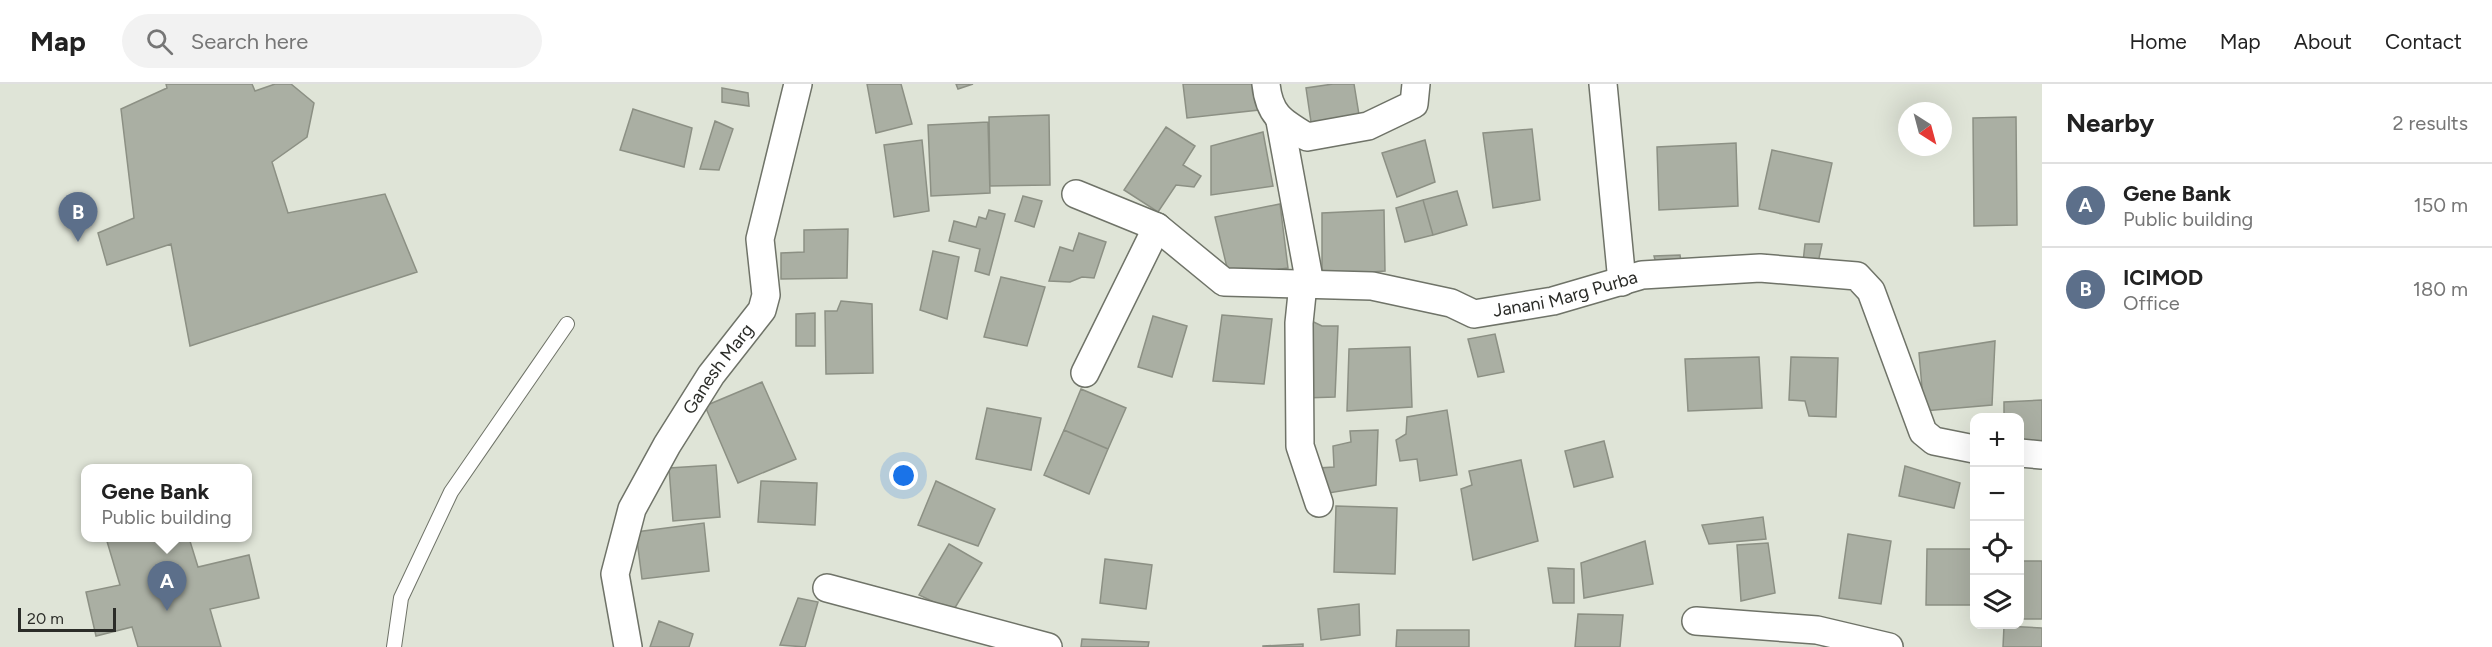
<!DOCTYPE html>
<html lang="en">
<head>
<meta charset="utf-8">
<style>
  body { margin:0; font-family:Figtree,sans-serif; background:#f2f2f2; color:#222 }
  .controls { position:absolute; right:18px; bottom:18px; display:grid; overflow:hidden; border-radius:12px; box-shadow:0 6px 24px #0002 }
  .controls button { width:54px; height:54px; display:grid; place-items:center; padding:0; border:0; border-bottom:2px solid #e0e0e0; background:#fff; color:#222; font:30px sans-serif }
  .compass { position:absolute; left:1898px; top:18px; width:54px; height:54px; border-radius:50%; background:#fff; box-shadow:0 6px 24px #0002; rotate:144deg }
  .scale { position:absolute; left:18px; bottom:15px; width:98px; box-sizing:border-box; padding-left:6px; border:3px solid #2b2c28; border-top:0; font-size:16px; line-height:21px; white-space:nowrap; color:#2b2c28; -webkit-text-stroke:4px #dfe4d7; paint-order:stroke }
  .you { position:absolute; left:904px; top:392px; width:21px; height:21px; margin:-15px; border:4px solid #fff; border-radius:50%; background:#1a73e8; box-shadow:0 0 0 9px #1a73e833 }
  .badge { display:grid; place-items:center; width:39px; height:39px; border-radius:50%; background:#903098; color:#fff; font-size:20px; font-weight:700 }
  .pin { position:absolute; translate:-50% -50px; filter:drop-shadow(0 2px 3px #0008) }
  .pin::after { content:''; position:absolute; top:32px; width:21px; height:18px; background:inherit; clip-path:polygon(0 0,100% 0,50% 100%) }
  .popup { position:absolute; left:81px; top:380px; width:171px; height:78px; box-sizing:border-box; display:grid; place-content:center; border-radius:12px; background:#fff; filter:drop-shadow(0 2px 4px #0005); font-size:20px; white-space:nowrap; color:#767676 }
  .popup b { font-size:22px; color:#222 }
  .popup::after { content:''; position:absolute; left:50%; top:100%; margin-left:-12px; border:12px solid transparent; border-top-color:#fff }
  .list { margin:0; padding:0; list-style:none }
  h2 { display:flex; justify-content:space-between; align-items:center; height:78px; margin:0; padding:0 24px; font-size:26px }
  h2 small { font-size:20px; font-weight:400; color:#767676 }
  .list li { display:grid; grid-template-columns:39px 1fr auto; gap:18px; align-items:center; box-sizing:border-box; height:84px; padding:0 24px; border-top:2px solid #e0e0e0 }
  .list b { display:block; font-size:22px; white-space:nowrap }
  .list p { margin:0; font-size:20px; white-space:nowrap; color:#767676 }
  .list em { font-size:20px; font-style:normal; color:#767676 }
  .icon { flex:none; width:33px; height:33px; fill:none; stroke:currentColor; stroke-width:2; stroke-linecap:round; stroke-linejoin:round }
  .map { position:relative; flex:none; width:2042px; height:563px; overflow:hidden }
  header { display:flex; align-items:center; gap:36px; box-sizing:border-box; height:84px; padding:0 30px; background:#fff; border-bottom:2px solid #e0e0e0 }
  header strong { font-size:28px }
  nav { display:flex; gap:33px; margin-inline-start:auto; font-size:21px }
  .search { width:420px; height:54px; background:#f2f2f2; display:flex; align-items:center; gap:15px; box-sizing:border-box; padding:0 21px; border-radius:33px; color:#767676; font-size:22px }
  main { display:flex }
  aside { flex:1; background:#fff }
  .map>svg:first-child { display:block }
  .building { fill:#aaafa3; stroke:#8c9084; stroke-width:1.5 }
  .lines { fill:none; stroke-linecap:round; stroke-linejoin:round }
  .service-casing { stroke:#6f7368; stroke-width:16 }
  .minor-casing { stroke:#6f7368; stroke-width:30 }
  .service { stroke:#fff; stroke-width:14 }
  .minor { stroke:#fff; stroke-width:27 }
  .labels { text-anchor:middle; stroke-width:4.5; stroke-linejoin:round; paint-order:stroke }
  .street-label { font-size:18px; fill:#2b2c28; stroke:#dfe4d7 }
</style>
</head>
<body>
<header>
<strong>Map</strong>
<div class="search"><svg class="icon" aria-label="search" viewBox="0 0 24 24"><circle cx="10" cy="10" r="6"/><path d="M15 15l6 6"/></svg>Search here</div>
<nav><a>Home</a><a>Map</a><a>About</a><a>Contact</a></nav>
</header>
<main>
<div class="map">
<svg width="2042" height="563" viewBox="0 0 2042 563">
  <rect width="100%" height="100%" fill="#dfe4d7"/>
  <path class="building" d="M 166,0 L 252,0 L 255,7 L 275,0 L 291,0 L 314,19 L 307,53 L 272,78 L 288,129 L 385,110 L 417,188 L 190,262 L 171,160 L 107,181 L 98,149 L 134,134 L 121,25 L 167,4 Z
    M 867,0 L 901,0 L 912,40 L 876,49 Z
    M 956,0 L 973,0 L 958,5 Z
    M 1183,0 L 1256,0 L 1259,26 L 1187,34 Z
    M 1333,0 L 1354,0 L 1360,37 L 1328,42 L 1327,36 L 1311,38 L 1306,4 Z
    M 722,4 L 748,9 L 749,22 L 722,18 Z
    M 633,25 L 692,44 L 684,83 L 620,66 Z
    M 1049,31 L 1050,101 L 990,102 L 989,33 Z
    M 2016,33 L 2017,141 L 1974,142 L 1973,34 Z
    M 715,37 L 733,45 L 719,86 L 700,85 Z
    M 988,38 L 990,109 L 931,112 L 928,41 Z
    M 1166,43 L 1195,62 L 1183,81 L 1201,92 L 1194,103 L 1176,101 L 1158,128 L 1124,106 Z
    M 1532,45 L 1540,116 L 1493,124 L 1483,49 Z
    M 1263,48 L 1273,102 L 1211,111 L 1211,62 Z
    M 922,56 L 929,127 L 894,133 L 884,61 Z
    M 1425,56 L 1435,98 L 1397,113 L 1382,69 Z
    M 1736,59 L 1738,122 L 1659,126 L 1657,63 Z
    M 1772,66 L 1832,79 L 1819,138 L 1759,125 Z
    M 1457,107 L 1467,141 L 1433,151 L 1423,116 Z
    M 1023,112 L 1042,117 L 1034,143 L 1015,137 Z
    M 1423,116 L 1433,151 L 1405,158 L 1396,124 Z
    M 1280,120 L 1288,184 L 1229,192 L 1215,133 Z
    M 989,126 L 1005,130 L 989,191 L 975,187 L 980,165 L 949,157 L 954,137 L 976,143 L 979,133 L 986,135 Z
    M 1384,126 L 1385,187 L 1322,192 L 1322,129 Z
    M 848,145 L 847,194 L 781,195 L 781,169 L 804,168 L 804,146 Z
    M 1079,149 L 1106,158 L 1094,194 L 1082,193 L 1070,198 L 1049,197 L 1060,163 L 1073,167 Z
    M 1805,160 L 1822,160 L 1818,179 L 1803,178 Z
    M 933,167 L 959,173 L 947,235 L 920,226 Z
    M 1680,171 L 1682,185 L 1658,187 L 1654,172 Z
    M 1001,193 L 1045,203 L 1027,262 L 984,253 Z
    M 841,217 L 872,220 L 873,289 L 826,290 L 825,227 L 837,227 Z
    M 815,229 L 815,262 L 796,262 L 796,230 Z
    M 1222,231 L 1272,235 L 1264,300 L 1213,297 Z
    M 1153,232 L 1187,242 L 1172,293 L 1138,283 Z
    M 1301,232 L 1322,242 L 1338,242 L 1335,313 L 1304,314 Z
    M 1495,250 L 1504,288 L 1478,293 L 1468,255 Z
    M 1995,257 L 1992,321 L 1924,327 L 1919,269 Z
    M 1410,263 L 1412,323 L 1347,327 L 1349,265 Z
    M 1759,273 L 1762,324 L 1688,327 L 1685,275 Z
    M 1791,273 L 1838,274 L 1836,333 L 1809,332 L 1805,317 L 1789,316 Z
    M 762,298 L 796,375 L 738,399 L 705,322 Z
    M 1081,305 L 1126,324 L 1108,365 L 1064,346 Z
    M 2042,316 L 2042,364 L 2020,365 L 2020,334 L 2004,334 L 2004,318 Z
    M 987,324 L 1041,334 L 1031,386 L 976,375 Z
    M 1447,326 L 1457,391 L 1420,397 L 1417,375 L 1400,377 L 1396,356 L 1406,350 L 1407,333 Z
    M 1064,346 L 1108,365 L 1089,410 L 1044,391 Z
    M 1378,346 L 1376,401 L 1323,410 L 1318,384 L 1334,383 L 1333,362 L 1351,358 L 1350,347 Z
    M 1604,357 L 1613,393 L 1574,403 L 1565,367 Z
    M 1521,376 L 1538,457 L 1473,476 L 1461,405 L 1472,401 L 1469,387 Z
    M 716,381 L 720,433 L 673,437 L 669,384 Z
    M 1905,382 L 1960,399 L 1954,424 L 1899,412 Z
    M 761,397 L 817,399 L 815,441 L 758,438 Z
    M 936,397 L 995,425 L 978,462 L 918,441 Z
    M 1336,422 L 1397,424 L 1395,490 L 1334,488 Z
    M 1763,433 L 1766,455 L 1709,460 L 1702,441 Z
    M 704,439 L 709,487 L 642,495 L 636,448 Z
    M 1848,450 L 1891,457 L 1881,520 L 1839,514 Z
    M 106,454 L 189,454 L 198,483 L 249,471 L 259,514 L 210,525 L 221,563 L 138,563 L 132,543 L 96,552 L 86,508 L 120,501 Z
    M 1645,457 L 1653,500 L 1584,514 L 1581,479 Z
    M 1768,459 L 1775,509 L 1741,517 L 1737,461 Z
    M 949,460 L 982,479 L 953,527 L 919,511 Z
    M 1927,465 L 1974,465 L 1974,521 L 1926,521 Z
    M 1105,475 L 1152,481 L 1146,525 L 1100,519 Z
    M 2020,477 L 2042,477 L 2042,535 L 2020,535 Z
    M 1548,484 L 1574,485 L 1574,519 L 1553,519 Z
    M 798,514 L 818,518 L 805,563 L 780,561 Z
    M 1359,520 L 1360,551 L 1321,556 L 1318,525 Z
    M 1578,530 L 1623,531 L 1620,563 L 1575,563 Z
    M 659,537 L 693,550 L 689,563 L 650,563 Z
    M 2004,542 L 2042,544 L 2042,563 L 2003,563 Z
    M 1397,546 L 1469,546 L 1469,563 L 1396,563 Z
    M 1082,555 L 1149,558 L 1148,563 L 1081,563 Z
    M 1303,560 L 1303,563 L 1263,563 L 1263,562 Z"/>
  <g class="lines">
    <defs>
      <path id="service" d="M 394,563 L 401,514 L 451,408 L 567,240"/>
      <g id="minor">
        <path d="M 1266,0 C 1269,31 1282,38 1307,53 L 1368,42 L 1414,20 L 1416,0"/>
        <path d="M 1603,0 L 1622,198"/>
        <path d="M 1280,37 L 1310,200"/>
        <path id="s1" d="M 1076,110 L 1157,143 L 1224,198 L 1372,202 L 1451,219 L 1474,230 L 1553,217 L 1642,191 L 1760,184 L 1857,192 L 1871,207 L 1923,348 L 1934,357 L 1974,365"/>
        <path d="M 1303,200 L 1299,239 L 1300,362 L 1319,419"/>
        <path d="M 1085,289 L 1157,143"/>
        <path d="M 2020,369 L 2042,371"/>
        <path d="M 827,504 L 1048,563"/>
        <path d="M 1696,537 L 1817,546 L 1889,563"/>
        <path id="s2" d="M 628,563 L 615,490 L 632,425 L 667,361 L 711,291 L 762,226 L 766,211 L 760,155 L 798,0"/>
      </g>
    </defs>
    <use href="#service" class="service-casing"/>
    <use href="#minor" class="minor-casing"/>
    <use href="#service" class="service"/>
    <use href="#minor" class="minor"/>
  </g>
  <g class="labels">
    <g class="street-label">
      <text dy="6" stroke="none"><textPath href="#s1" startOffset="522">Janani Marg Purba</textPath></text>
      <text dy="6" stroke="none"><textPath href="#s2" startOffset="306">Ganesh Marg</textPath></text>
    </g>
  </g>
</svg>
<div class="controls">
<button>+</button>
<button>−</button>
<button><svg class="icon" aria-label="locate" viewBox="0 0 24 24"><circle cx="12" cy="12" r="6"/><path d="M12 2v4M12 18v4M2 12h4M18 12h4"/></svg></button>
<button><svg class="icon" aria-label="layers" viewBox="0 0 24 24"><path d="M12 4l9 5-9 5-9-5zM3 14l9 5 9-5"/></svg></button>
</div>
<svg class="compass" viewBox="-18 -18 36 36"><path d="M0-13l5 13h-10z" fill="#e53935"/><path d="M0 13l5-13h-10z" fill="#767676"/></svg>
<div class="scale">20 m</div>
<div class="you"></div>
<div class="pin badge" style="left:167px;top:527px;background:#5c6f8a">A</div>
<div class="popup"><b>Gene Bank</b>Public building</div>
<div class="pin badge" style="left:78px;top:158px;background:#5c6f8a">B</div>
</div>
<aside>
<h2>Nearby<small>2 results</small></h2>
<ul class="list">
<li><span class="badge" style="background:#5c6f8a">A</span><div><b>Gene Bank</b><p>Public building</p></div><em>150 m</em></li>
<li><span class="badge" style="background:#5c6f8a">B</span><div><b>ICIMOD</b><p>Office</p></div><em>180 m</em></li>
</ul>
</aside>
</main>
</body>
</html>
